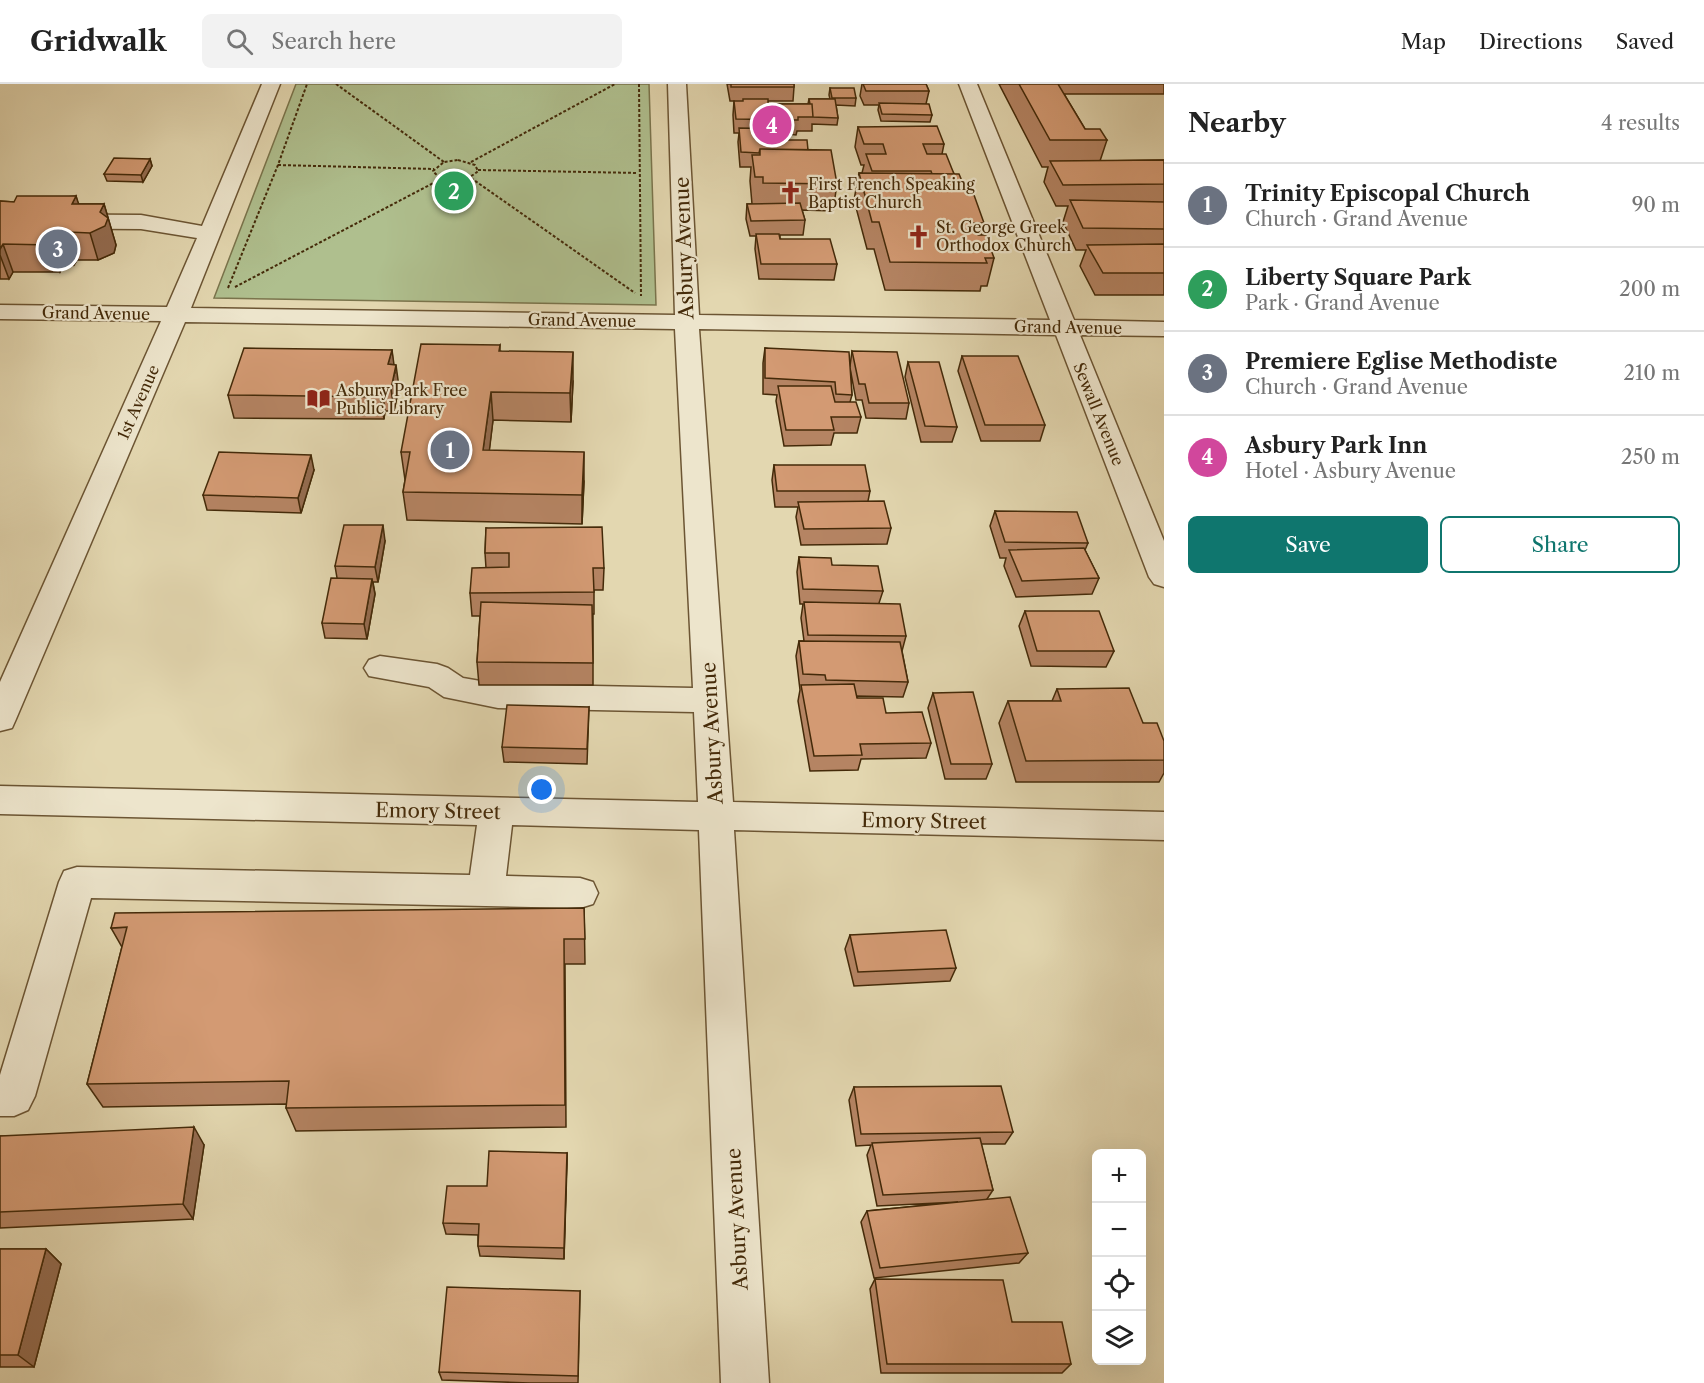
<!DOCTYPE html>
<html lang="en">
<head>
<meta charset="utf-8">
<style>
  body { margin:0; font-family:"Libre Caslon Text",serif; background:#f2f2f2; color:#222 }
  .controls { position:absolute; right:18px; bottom:18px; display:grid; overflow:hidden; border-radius:9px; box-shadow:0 6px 24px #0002 }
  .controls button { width:54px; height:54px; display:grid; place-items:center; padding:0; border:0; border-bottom:2px solid #e0e0e0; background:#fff; color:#222; font:30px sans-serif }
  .you { position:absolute; left:542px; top:706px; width:21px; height:21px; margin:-15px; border:4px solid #fff; border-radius:50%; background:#1a73e8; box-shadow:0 0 0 9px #1a73e833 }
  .badge { display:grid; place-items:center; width:39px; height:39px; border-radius:50%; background:#0f766e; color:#fff; font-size:20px; font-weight:700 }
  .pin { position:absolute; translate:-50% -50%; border:3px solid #fff; box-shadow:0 2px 6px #0006 }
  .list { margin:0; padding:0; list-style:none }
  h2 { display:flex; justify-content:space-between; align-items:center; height:78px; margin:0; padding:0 24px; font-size:26px }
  h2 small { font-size:20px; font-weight:400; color:#767676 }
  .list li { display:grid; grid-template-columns:39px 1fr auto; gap:18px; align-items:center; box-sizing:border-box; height:84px; padding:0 24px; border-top:2px solid #e0e0e0 }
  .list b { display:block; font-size:22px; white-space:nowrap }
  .list p { margin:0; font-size:20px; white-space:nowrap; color:#767676 }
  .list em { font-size:20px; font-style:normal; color:#767676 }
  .actions { display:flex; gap:12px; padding:18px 24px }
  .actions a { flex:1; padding:14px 0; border:2px solid #0f766e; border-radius:9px; text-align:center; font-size:21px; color:#0f766e }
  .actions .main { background:#0f766e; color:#fff }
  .icon { flex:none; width:33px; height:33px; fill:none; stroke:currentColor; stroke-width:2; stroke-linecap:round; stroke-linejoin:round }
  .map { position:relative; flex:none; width:1164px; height:1299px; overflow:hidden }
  header { display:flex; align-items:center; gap:36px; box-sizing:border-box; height:84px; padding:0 30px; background:#fff; border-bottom:2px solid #e0e0e0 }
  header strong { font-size:28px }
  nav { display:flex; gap:33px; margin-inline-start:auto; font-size:21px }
  .search { width:420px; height:54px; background:#f2f2f2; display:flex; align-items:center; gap:15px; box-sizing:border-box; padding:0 21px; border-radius:9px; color:#767676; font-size:22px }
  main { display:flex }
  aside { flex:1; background:#fff }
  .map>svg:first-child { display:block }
  .green { fill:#afbf8e; stroke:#7a744c; stroke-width:1.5 }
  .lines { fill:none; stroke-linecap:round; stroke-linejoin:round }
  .minor-casing { stroke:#6c5533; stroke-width:3 }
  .path { stroke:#442a09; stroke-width:2; stroke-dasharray:3 2; stroke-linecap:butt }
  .minor { fill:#ede5cc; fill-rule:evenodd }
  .wall { fill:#b58463; stroke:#442a09; stroke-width:1.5 }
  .shaded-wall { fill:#946c50; stroke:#442a09; stroke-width:1.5 }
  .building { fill:#d39a73; stroke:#442a09; stroke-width:1.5 }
  .labels { text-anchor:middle; stroke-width:4.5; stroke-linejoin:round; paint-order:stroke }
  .far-poi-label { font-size:16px; fill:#442a09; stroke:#ede5cc; text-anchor:start }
  .far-street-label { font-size:16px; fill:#442a09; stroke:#ede5cc }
  .street-label { font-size:20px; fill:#442a09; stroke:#ede5cc }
</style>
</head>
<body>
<header>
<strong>Gridwalk</strong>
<div class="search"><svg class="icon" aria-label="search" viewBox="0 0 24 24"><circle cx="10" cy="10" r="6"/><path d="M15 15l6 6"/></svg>Search here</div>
<nav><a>Map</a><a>Directions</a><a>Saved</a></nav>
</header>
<main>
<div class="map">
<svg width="1164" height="1299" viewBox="0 0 1164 1299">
  <rect width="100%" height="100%" fill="#e3d7b0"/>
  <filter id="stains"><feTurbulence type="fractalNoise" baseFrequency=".00333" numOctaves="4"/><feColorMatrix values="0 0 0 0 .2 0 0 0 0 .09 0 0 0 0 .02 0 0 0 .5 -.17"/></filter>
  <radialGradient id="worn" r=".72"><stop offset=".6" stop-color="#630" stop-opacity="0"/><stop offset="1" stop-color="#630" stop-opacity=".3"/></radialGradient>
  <path class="green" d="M 296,0 L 649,0 L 656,221 L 214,214 Z"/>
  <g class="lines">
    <defs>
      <path id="minor" d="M 262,0 L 280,0 L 191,224 L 675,231 L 668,0 L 686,0 L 699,231 L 1050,236 L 959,0 L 977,0 L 1074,236 L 1164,238 L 1164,252 L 1080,251 L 1164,457 L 1164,503 L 1154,500 L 1149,493 L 1056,251 L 699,245 L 733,718 L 1164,728 L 1164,756 L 734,746 L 769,1299 L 721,1299 L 699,746 L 512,741 L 506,792 L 580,794 L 593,798 L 598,809 L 593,820 L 580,824 L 91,814 L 35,1012 L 28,1026 L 14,1032 L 0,1032 L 0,991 L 59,798 L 64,787 L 77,783 L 470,791 L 477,741 L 0,730 L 0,702 L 698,718 L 694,628 L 498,624 L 444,613 L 429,603 L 369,592 L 364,584 L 369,576 L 380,572 L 437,580 L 448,584 L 463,594 L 498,600 L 693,604 L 675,245 L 185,238 L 16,635 L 12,644 L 0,647 L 0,598 L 161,237 L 0,235 L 0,221 L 167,223 L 197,154 L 141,145 L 0,144 L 0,130 L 141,131 L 202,142 Z"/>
    </defs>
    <use href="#minor" class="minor-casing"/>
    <path class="path" d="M 336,0 L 444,78
      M 639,0 L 641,212
      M 458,76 L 475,81 L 478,87 C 465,99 445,102 433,87 L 444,78 Z
      M 471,78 L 615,0
      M 278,81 L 434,85
      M 478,86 L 638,89
      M 471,94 L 635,209
      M 235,203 L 441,95
      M 228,204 L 278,81 L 307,0"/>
    <use href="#minor" class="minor"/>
  </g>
  <path class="wall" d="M 727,0 L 794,0 L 794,3 L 793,17 L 768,17 L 768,20 L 808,20 L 809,15 L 830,15 L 829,11 L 830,4 L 856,14 L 855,22 L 836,21 L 838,34 L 837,41 L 812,40 L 812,47 L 797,47 L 796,51 L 788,50 L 788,56 L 808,66 L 837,100 L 833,127 L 802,126 L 805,136 L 803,151 L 780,151 L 780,155 L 837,180 L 834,196 L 759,195 L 755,165 L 756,152 L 750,152 L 746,135 L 747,120 L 752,120 L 750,97 L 751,83 L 740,83 L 738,58 L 739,49 L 734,49 L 733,31 L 734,17 L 730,17 Z
    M 862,0 L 926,0 L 929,7 L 926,20 L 932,31 L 930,38 L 881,37 L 878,26 L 879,21 L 864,21 L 860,12 Z
    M 999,0 L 1164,0 L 1164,10 L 1064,10 L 1085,45 L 1107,56 L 1100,77 L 1164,76 L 1164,211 L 1095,211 L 1080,182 L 1086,166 L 1076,166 L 1063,138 L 1068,122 L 1056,122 L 1044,98 L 1048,83 L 1042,83 Z
    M 858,43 L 944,60 L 942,70 L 984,139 L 981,151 L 994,174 L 987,202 L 981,202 L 980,207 L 885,206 L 874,165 L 867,165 L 854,116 L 859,89 L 862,89 L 864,81 L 861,81 L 855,63 Z
    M 150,75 L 152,82 L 143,98 L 107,97 L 104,90 Z
    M 76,112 L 78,120 L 104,120 L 116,161 L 114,169 L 98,176 L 77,176 L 74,181 L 63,181 L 60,188 L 13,188 L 9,195 L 0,195 L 0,117 L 14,118 Z
    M 500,261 L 500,267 L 573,297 L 571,338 L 493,336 L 489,367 L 584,397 L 582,440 L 407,436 L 403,408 L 405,396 L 401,368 Z
    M 765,264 L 850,282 L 852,267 L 909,319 L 906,335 L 866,334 L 862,316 L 856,316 L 850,284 L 852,311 L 850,318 L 861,333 L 857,349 L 834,349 L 831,361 L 784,362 L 776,317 L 777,311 L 763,310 L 763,279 Z
    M 392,266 L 393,280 L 399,303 L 394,327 L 385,327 L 384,335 L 234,334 L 228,311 Z
    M 962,272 L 1045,341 L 1040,357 L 981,357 L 958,287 Z
    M 908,278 L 957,343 L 952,358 L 921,358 L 905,293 Z
    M 774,381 L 870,407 L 868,417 L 891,444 L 887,460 L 801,461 L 796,433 L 798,423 L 775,423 L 772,396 Z
    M 314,386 L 301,429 L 207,426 L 203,411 Z
    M 995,427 L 1088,459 L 1085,466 L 1099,494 L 1092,510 L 1016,513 L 1004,482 L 1006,474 L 1000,474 L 990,442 Z
    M 486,444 L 604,484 L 603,506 L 594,506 L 594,530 L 593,530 L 593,601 L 479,601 L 477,578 L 480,532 L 472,532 L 470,509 L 486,484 L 485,469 Z
    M 385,457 L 378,498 L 373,498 L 375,510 L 367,555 L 325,554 L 322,539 L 337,494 L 335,482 Z
    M 799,473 L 832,481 L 883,507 L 879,519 L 906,552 L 902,567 L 908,598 L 903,613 L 856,612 L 857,614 L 886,629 L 931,659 L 926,674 L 861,675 L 858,686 L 810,687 L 798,617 L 800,606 L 796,572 L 799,557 L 804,557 L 801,534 L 803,520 L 800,520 L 797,488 Z
    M 1025,527 L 1114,567 L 1106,583 L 1031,582 L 1019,542 Z
    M 1057,605 L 1143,639 L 1164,657 L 1164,689 L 1159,698 L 1016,698 L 999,639 L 1008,617 L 1052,617 Z
    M 933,609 L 992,680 L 986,695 L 945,695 L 928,624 Z
    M 589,623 L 587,680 L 504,678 L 502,663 Z
    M 584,824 L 585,880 L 565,880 L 566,1043 L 296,1047 L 286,1024 L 287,1020 L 103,1023 L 87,1000 L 122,863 L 111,844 Z
    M 850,851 L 956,884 L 950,897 L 854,902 L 845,865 Z
    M 854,1003 L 1013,1048 L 1005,1060 L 981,1060 L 993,1106 L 987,1115 L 1028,1169 L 1019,1179 L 874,1194 L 861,1138 L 867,1127 L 958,1118 L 877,1122 L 867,1071 L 871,1061 L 856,1062 L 849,1016 Z
    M 0,1052 L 204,1061 L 193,1135 L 0,1144 Z
    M 567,1069 L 564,1175 L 480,1172 L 478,1162 L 478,1151 L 446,1150 L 443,1139 L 487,1102 Z
    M 0,1165 L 46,1165 L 61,1180 L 34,1283 L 0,1283 Z
    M 875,1195 L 1012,1238 L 1071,1280 L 1062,1289 L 881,1289 L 870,1205 Z
    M 580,1207 L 578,1299 L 530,1299 L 442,1296 L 439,1288 Z"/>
  <path class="shaded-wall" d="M 150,75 L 152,82 L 143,98 L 141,91 Z
    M 76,112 L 85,139 L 72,120 Z
    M 104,120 L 116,161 L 114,169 L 98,176 L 90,149 Z
    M 68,148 L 77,176 L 74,181 L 65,153 Z
    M 54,153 L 63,181 L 60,188 L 50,161 Z
    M 3,160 L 13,188 L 9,195 L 0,171 L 0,165 Z
    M 392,266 L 395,288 L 388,280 Z
    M 573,268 L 573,297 L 571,338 L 570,309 Z
    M 396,281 L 399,303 L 394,327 L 391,305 Z
    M 382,304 L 385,327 L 384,335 L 380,313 Z
    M 491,308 L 493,336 L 486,395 L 483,366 Z
    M 584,368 L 584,397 L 582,440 L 582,411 Z
    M 311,371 L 314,386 L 301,429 L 298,414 Z
    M 383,441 L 385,457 L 378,498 L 375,483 Z
    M 372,495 L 375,510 L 367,555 L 364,540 Z
    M 194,1043 L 204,1061 L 193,1135 L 183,1120 Z
    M 567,1069 L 567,1080 L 564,1175 L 564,1164 Z
    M 46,1165 L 61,1180 L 34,1283 L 18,1271 Z"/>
  <path class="building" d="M 731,0 L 794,0 L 794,3 L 731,3 Z
    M 863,0 L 926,0 L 929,7 L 866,7 Z
    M 1019,0 L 1058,0 L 1085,45 L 1100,45 L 1107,56 L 1050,56 Z
    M 830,4 L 854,4 L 856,14 L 832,14 Z
    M 743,15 L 768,15 L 768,20 L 812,20 L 813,33 L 798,33 L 798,36 L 736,35 L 734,17 L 743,17 Z
    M 809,15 L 835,15 L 838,34 L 812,33 L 813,33 L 812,20 L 810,20 Z
    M 879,19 L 929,20 L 932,31 L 882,30 Z
    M 937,42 L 944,60 L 923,60 L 927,70 L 946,70 L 954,90 L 932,90 L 931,87 L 872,87 L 866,70 L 886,70 L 883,60 L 864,60 L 858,43 Z
    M 739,44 L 787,45 L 788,56 L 807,56 L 808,66 L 760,65 L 759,69 L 741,68 Z
    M 760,65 L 831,66 L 837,100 L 763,99 L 763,93 L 755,93 L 752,71 L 760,71 Z
    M 114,74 L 150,75 L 141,91 L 104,90 Z
    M 1164,76 L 1164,100 L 1063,101 L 1050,77 Z
    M 859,89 L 959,90 L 968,111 L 974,111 L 984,139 L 973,139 L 978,151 L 986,151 L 994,174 L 985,174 L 987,179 L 890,178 L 879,138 L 872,138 Z
    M 17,112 L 76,112 L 72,120 L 104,120 L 100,128 L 108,134 L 105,142 L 90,149 L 68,148 L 65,153 L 54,153 L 50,161 L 3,160 L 0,165 L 0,117 L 14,118 Z
    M 1070,116 L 1164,118 L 1164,145 L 1083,144 Z
    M 800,119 L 805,136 L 751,137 L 747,120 Z
    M 756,150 L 779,150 L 780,155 L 830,155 L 837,180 L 761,180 Z
    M 1164,160 L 1164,189 L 1103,189 L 1087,161 Z
    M 421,260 L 500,261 L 499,267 L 573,268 L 570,309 L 491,308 L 483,366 L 584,368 L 582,411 L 403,408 L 410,368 L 401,368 Z
    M 244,264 L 392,266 L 388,280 L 396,281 L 391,305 L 382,304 L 380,313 L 228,311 Z
    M 765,264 L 849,268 L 852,311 L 836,310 L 835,298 L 765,294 Z
    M 852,267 L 897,268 L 909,319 L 869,319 L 865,300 L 859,300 Z
    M 962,272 L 1018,272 L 1045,341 L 985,341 Z
    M 908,278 L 939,278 L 957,343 L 925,342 Z
    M 778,302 L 831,302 L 835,318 L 856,318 L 861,333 L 831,333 L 834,346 L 786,346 Z
    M 219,368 L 311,371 L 298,414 L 203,411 Z
    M 774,381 L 865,381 L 870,407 L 777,407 Z
    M 884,417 L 891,444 L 804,445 L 798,418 Z
    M 995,427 L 1077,428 L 1088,459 L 1005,458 Z
    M 344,441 L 383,441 L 375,483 L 335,482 Z
    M 602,443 L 604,484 L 593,484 L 594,508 L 470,509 L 472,484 L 509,483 L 509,469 L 485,469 L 486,444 Z
    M 1084,464 L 1099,494 L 1022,497 L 1009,466 Z
    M 799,473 L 831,474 L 832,481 L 878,482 L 883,507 L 803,505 Z
    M 331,494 L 372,495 L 364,540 L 322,539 Z
    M 481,518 L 592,521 L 593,579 L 477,578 Z
    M 804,518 L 900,520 L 906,552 L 808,551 Z
    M 1025,527 L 1099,527 L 1114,567 L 1037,567 Z
    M 799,557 L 900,558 L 908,598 L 826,596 L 825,591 L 803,590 Z
    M 854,600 L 857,614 L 883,614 L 886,629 L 922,628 L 931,659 L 860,660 L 862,671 L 814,672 L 801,601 Z
    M 1129,604 L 1143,639 L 1157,639 L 1164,657 L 1164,676 L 1026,677 L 1008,617 L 1061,617 L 1057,605 Z
    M 973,608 L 992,680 L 951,680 L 933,609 Z
    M 507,621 L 589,623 L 587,665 L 502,663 Z
    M 584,824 L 585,855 L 564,855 L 565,1021 L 286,1024 L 289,997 L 87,1000 L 127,843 L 111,844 L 115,829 Z
    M 946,846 L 956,884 L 858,888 L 850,851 Z
    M 1001,1002 L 1013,1048 L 861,1050 L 854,1003 Z
    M 194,1043 L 183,1120 L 0,1128 L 0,1052 Z
    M 980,1054 L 993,1106 L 883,1111 L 872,1059 Z
    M 489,1067 L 567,1069 L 564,1164 L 478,1162 L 479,1140 L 443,1139 L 447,1102 L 487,1102 Z
    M 1010,1113 L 1028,1169 L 880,1184 L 867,1127 Z
    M 0,1165 L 46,1165 L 18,1271 L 0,1271 Z
    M 875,1195 L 1003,1196 L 1012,1238 L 1062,1238 L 1071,1280 L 887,1280 Z
    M 447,1203 L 580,1207 L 578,1292 L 439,1288 Z"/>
  <defs>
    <symbol id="church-bare" viewBox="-9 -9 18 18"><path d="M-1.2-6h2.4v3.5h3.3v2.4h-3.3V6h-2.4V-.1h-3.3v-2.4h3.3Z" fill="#8f2418" stroke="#ede5cc" stroke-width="2.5" paint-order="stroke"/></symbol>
    <symbol id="library-bare" viewBox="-9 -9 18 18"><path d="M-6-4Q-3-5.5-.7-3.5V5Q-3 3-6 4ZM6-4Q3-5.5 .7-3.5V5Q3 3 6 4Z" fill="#8f2418" stroke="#ede5cc" stroke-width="2.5" paint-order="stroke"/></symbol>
  </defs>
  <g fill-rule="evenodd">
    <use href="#church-bare" x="774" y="92" width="33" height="33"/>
    <use href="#church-bare" x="902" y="136" width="33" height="33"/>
    <use href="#library-bare" x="302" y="298" width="33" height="33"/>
  </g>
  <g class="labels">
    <g class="far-poi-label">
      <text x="808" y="106">First French Speaking<tspan x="808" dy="18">Baptist Church</tspan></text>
      <text x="936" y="149">St. George Greek<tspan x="936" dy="18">Orthodox Church</tspan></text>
      <text x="336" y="312">Asbury Park Free<tspan x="336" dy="18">Public Library</tspan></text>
    </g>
    <g class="far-street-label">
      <text transform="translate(96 229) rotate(1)" y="6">Grand Avenue</text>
      <text transform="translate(582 236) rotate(1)" y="6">Grand Avenue</text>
      <text transform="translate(1068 243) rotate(1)" y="6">Grand Avenue</text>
      <text transform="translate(138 318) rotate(-66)" y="6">1st Avenue</text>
      <text transform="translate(1099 330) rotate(68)" y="6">Sewall Avenue</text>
    </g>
    <g class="street-label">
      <text transform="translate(684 164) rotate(-92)" y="7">Asbury Avenue</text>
      <text transform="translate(712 649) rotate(-93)" y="7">Asbury Avenue</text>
      <text transform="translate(438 727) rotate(1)" y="7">Emory Street</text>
      <text transform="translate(924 737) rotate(1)" y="7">Emory Street</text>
      <text transform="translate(737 1135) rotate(-93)" y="7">Asbury Avenue</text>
    </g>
  </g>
  <rect width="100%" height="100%" filter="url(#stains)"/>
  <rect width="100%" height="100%" fill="url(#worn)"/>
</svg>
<div class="controls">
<button>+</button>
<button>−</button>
<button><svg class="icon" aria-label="locate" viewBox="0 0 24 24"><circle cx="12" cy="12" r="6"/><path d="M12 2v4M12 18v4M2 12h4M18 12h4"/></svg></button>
<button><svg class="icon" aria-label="layers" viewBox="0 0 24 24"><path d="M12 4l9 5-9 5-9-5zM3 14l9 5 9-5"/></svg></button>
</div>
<div class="you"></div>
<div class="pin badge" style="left:450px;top:366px;background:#6b7280">1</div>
<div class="pin badge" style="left:454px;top:107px;background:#2e9e5b">2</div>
<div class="pin badge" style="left:58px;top:165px;background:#6b7280">3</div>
<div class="pin badge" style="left:772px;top:41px;background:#d1479c">4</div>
</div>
<aside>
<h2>Nearby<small>4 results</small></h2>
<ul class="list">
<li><span class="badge" style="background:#6b7280">1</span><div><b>Trinity Episcopal Church</b><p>Church · Grand Avenue</p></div><em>90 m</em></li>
<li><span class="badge" style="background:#2e9e5b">2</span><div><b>Liberty Square Park</b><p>Park · Grand Avenue</p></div><em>200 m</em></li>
<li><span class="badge" style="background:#6b7280">3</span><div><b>Premiere Eglise Methodiste</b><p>Church · Grand Avenue</p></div><em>210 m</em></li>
<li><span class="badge" style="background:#d1479c">4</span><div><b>Asbury Park Inn</b><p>Hotel · Asbury Avenue</p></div><em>250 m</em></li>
</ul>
<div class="actions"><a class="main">Save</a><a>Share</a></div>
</aside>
</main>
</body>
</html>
